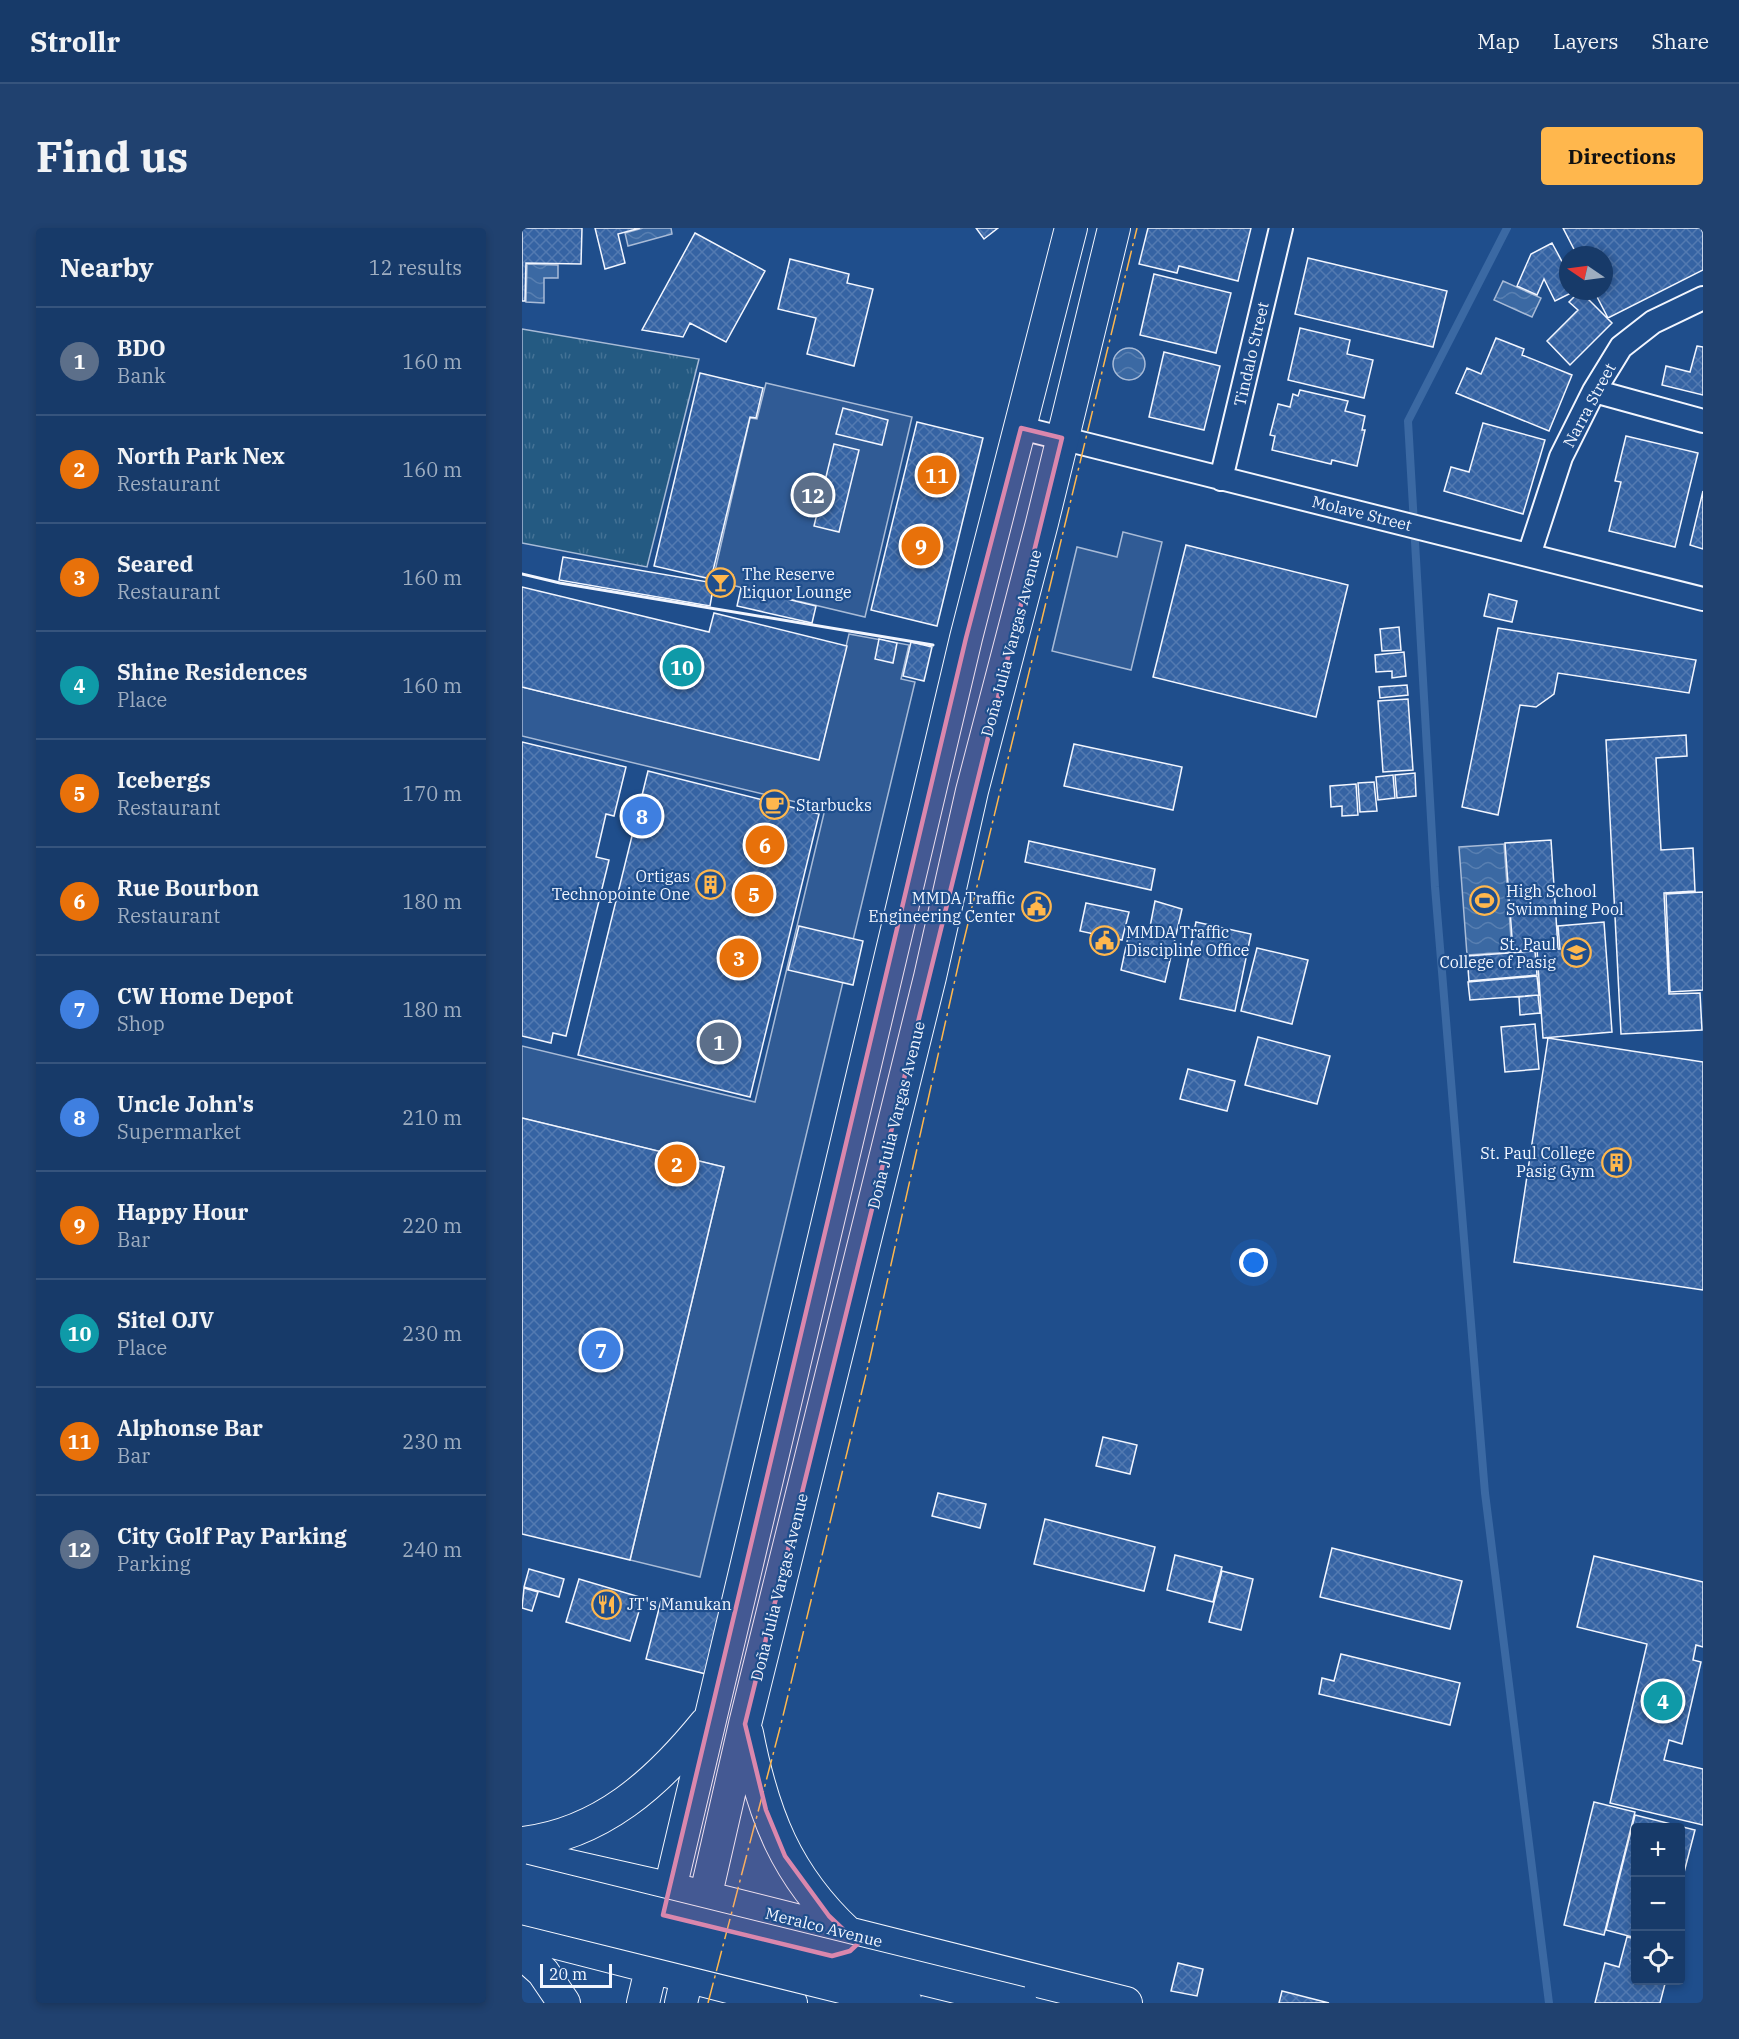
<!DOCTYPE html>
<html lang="en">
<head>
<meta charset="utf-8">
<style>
  body { margin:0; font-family:"IBM Plex Serif",serif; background:#20416f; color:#f1f3f6 }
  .controls { position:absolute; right:18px; bottom:18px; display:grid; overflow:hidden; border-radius:6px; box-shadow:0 3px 9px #0003 }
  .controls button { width:54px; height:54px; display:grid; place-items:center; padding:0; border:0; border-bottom:2px solid #36547d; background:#173a69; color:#f1f3f6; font:30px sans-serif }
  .compass { position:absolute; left:1037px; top:18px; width:54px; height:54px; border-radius:50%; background:#173a69; box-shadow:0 3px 9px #0003; rotate:283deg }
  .scale { position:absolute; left:18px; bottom:15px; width:72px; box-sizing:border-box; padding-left:6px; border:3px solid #f2f6ff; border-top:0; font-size:16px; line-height:21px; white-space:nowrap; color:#f2f6ff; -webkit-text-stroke:4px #1f4e8c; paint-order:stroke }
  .you { position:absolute; left:732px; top:1035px; width:21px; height:21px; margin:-15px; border:4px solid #fff; border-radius:50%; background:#1a73e8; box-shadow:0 0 0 9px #1a73e833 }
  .badge { display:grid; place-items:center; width:39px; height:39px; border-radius:50%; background:#ffb74d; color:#fff; font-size:20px; font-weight:700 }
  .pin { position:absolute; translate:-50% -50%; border:3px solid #fff; box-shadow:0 2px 6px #0006 }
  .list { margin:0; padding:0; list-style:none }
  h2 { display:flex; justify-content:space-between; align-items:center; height:78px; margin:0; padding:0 24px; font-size:26px }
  h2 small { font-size:20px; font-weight:400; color:#9eadc0 }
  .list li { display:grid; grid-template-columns:39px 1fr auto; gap:18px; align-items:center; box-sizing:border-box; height:108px; padding:0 24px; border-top:2px solid #36547d }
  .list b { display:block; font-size:22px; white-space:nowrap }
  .list p { margin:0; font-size:20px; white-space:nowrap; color:#9eadc0 }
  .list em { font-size:20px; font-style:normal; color:#9eadc0 }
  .icon { flex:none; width:33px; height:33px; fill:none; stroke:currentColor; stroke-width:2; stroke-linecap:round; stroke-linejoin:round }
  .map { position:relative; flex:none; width:1181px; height:1775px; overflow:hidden; border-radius:6px }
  header { display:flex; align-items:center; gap:36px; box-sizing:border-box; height:84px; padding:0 30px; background:#173a69; border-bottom:2px solid #36547d }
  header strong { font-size:28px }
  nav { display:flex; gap:33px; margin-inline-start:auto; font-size:21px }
  .intro { display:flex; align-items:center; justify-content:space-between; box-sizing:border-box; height:144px; padding:0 36px }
  h1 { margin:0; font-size:42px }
  .button { padding:15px 27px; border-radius:6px; background:#ffb74d; color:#111; font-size:21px; font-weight:700 }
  main { display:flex; gap:36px; padding:0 36px }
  aside { flex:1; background:#173a69; border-radius:6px; box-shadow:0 3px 9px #0003 }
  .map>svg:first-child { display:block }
  .grass { fill:url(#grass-tufts); stroke:#a8bbd7; stroke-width:1.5 }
  .parking { fill:#305b95; stroke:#a8bbd7; stroke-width:1.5 }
  .water { fill:url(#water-waves); stroke:#a8bbd7; stroke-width:1.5 }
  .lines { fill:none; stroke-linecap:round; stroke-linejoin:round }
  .stream { stroke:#3b69a3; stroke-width:8 }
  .building { fill:url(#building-cross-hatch); stroke:#f2f6ff; stroke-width:1.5 }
  .street-casing { stroke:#f2f6ff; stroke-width:26 }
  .secondary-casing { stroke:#f2f6ff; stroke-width:34 }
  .street { stroke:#1f4e8c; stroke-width:22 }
  .secondary { stroke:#1f4e8c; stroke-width:32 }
  .secondary-bridge-casing { stroke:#f2f6ff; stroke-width:34; stroke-linecap:butt }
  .secondary-bridge { stroke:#1f4e8c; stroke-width:32 }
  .wall { stroke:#f2f6ff; stroke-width:3 }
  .power { stroke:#ffb74d; stroke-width:1.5; stroke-dasharray:21 4.5 3 4.5; stroke-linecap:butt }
  .marked { fill:#da87ad; fill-opacity:0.2; stroke:#da87ad; stroke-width:4.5; stroke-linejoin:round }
  .labels { text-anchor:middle; stroke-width:4.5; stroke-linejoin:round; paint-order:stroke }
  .street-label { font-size:16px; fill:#f2f6ff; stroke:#1f4e8c }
  .poi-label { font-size:16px; fill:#f2f6ff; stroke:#1f4e8c; text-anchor:start }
</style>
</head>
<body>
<header>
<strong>Strollr</strong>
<nav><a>Map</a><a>Layers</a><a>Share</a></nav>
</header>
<div class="intro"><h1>Find us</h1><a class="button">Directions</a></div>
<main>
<aside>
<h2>Nearby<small>12 results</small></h2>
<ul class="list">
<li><span class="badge" style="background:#5c6f8a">1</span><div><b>BDO</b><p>Bank</p></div><em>160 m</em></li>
<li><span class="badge" style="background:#e8710a">2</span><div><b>North Park Nex</b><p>Restaurant</p></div><em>160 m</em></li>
<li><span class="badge" style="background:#e8710a">3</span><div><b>Seared</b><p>Restaurant</p></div><em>160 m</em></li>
<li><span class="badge" style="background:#0f9aa8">4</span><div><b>Shine Residences</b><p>Place</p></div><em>160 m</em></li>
<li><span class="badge" style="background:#e8710a">5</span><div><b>Icebergs</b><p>Restaurant</p></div><em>170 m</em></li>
<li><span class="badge" style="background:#e8710a">6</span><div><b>Rue Bourbon</b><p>Restaurant</p></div><em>180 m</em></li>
<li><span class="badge" style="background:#3f7fe0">7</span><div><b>CW Home Depot</b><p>Shop</p></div><em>180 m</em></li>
<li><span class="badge" style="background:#3f7fe0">8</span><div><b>Uncle John's</b><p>Supermarket</p></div><em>210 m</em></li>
<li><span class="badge" style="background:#e8710a">9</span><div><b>Happy Hour</b><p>Bar</p></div><em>220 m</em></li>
<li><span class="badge" style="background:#0f9aa8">10</span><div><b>Sitel OJV</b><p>Place</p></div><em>230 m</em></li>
<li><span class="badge" style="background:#e8710a">11</span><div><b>Alphonse Bar</b><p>Bar</p></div><em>230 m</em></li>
<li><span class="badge" style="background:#5c6f8a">12</span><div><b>City Golf Pay Parking</b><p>Parking</p></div><em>240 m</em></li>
</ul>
</aside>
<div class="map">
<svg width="1181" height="1775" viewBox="0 0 1181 1775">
  <defs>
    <pattern id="grass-tufts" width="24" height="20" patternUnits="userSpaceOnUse" patternTransform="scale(1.5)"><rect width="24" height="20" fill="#245a82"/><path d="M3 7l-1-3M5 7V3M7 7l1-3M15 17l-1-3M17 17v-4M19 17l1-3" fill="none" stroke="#447295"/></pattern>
    <pattern id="water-waves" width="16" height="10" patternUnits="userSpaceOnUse" patternTransform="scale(1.5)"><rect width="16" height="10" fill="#3b69a3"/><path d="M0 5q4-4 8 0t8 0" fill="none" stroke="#587fb1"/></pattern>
    <pattern id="building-cross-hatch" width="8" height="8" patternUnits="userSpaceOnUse" patternTransform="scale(1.5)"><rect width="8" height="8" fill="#3563a3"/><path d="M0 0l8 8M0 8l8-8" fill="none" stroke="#537ab1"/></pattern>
  </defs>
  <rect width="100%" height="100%" fill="#1f4e8c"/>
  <path class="grass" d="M 0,101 L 177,131 L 125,339 L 0,315 Z"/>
  <path class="parking" d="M 244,155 L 390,189 L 343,389 L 209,357 L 211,347 L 193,343 L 228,190 L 235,191 Z
    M 601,304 L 640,314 L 609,442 L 530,423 L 555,319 L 595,329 Z
    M 327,406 L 387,417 L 379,451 L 393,454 L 178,1349 L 108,1332 L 202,939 L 0,890 L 0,818 L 233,874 L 303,581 L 0,508 L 0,459 L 297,531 Z"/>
  <path class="water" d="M 121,0 L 149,0 L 150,6 L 106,18 L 103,5 Z
    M 5,36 L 36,37 L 36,50 L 22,50 L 22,75 L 4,74 Z
    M 981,53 L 1019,70 L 1010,89 L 972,72 Z
    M591 136a16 16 0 1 1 32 0a16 16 0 1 1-32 0Z
    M 982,616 L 990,724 L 945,727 L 937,619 Z"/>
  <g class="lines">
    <path class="stream" d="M 985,0 L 886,193 L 913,659 L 963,1265 L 1027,1775"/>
  </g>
  <path class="building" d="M 0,0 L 60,0 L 59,36 L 4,35 L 3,73 L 0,73 Z
    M 73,0 L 118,0 L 96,6 L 103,35 L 83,41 Z
    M 454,0 L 476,0 L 462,11 Z
    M 626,0 L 729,0 L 716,53 L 657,38 L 655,45 L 617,36 Z
    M 1041,0 L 1179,0 L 1181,5 L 1181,42 L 1086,90 L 1072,63 L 1082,63 L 1082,27 L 1055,27 Z
    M 173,5 L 243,43 L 204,114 L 168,95 L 161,109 L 120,102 Z
    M 1030,15 L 1043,39 L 1046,38 L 1046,63 L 1053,63 L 1033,73 L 1022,51 L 1015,67 L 995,58 L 1009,26 Z
    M 786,30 L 925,63 L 911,119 L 773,86 Z
    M 268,31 L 327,46 L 325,55 L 351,61 L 332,138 L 285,126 L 294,90 L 256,81 Z
    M 632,46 L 709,65 L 694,125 L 618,107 Z
    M 1058,63 L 1090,95 L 1048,137 L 1025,113 L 1056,82 L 1047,74 Z
    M 778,100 L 828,112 L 825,126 L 851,132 L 842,170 L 766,152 Z
    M 974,110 L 1002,121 L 1000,127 L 1050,147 L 1027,203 L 934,165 L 945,140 L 959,146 Z
    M 1175,118 L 1181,119 L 1181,167 L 1140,157 L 1144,138 L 1168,144 Z
    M 642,124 L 698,138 L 682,202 L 627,189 Z
    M 178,145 L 241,160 L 234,190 L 228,189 L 189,351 L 132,338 Z
    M 778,162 L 826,173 L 823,183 L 843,188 L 840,202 L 843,202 L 835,238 L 810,232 L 809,236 L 750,222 L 753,208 L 748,207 L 756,176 L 768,179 L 771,166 L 776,168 Z
    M 321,180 L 366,192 L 360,217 L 314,206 Z
    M 395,194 L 461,210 L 415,398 L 349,382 Z
    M 961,195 L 1023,212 L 1001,286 L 922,263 L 929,239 L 947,244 Z
    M 1104,208 L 1176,225 L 1153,319 L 1087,303 L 1099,254 L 1093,253 Z
    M 312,216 L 337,222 L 317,304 L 292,298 Z
    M 1181,263 L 1181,321 L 1168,317 Z
    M 664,317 L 826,357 L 794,489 L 631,449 Z
    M 41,329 L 192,355 L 188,378 L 37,352 Z
    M 0,359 L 187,404 L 192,385 L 325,418 L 297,532 L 0,459 Z
    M 219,360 L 294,378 L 290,395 L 215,378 Z
    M 967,366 L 995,373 L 990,394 L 962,388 Z
    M 877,399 L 879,422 L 860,423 L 858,401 Z
    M 976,400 L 1174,432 L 1167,465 L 1036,445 L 1032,466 L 1014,479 L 998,477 L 976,587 L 940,579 Z
    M 357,411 L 375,415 L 371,435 L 353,431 Z
    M 389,414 L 410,419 L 402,453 L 381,448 Z
    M 882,424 L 884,448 L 870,450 L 870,443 L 854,444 L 853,427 Z
    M 885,457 L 886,467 L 858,470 L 857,459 Z
    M 886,471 L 891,542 L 861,544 L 856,473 Z
    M 1164,507 L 1165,528 L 1134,530 L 1139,622 L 1171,620 L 1173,663 L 1142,665 L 1147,766 L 1178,765 L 1180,802 L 1099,806 L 1084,512 Z
    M 0,514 L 104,539 L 92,588 L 84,586 L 74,629 L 87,632 L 44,808 L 31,805 L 29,815 L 0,808 Z
    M 552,516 L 660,539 L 651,582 L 542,558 Z
    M 126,543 L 297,586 L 228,869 L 56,827 Z
    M 893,545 L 894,568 L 875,570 L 873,547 Z
    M 871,547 L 873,570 L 856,572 L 854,549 Z
    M 852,554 L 855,583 L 838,584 L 836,555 Z
    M 834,556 L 836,587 L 820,588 L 820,578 L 809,579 L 808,558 Z
    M 1029,612 L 1036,720 L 991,723 L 983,615 Z
    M 507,613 L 633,641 L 629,662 L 503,634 Z
    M 1181,664 L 1181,762 L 1148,764 L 1144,666 Z
    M 633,673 L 660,681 L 643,754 L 599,742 L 608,700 L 627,704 Z
    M 564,675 L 607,684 L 600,712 L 558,703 Z
    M 674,694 L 729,706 L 713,783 L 658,771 Z
    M 1082,694 L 1090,804 L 1021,810 L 1015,722 L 1038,721 L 1036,698 Z
    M 277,698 L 341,713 L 331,757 L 266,742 Z
    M 735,720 L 786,732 L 770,796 L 719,783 Z
    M 1013,723 L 1015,747 L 947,753 L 945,728 Z
    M 1015,748 L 1017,767 L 948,772 L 946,754 Z
    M 1016,767 L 1018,785 L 998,787 L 997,769 Z
    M 1013,796 L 1017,841 L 983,844 L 979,799 Z
    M 736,809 L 808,828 L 795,876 L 723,857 Z
    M 1026,810 L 1181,834 L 1181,1062 L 992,1034 Z
    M 666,841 L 713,853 L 705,883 L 658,871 Z
    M 0,890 L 202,939 L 108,1332 L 0,1306 Z
    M 581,1209 L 615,1217 L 608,1246 L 574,1238 Z
    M 416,1265 L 464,1276 L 458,1300 L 410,1288 Z
    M 523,1291 L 633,1319 L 622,1363 L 512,1336 Z
    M 810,1320 L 940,1353 L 928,1401 L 798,1369 Z
    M 653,1327 L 700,1339 L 691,1374 L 645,1362 Z
    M 1072,1328 L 1181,1354 L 1181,1419 L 1174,1417 L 1171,1432 L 1179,1434 L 1160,1516 L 1147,1512 L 1142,1532 L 1181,1541 L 1181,1597 L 1088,1575 L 1125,1416 L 1055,1399 Z
    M 7,1341 L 42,1351 L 37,1369 L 2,1359 Z
    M 700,1343 L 731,1351 L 719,1402 L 687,1394 Z
    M 57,1351 L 121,1370 L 108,1413 L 44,1394 Z
    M 2,1360 L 16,1364 L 10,1383 L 0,1380 Z
    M 140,1369 L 200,1384 L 184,1446 L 124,1431 Z
    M 819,1426 L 938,1455 L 928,1497 L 797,1466 L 800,1450 L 812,1453 Z
    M 1072,1574 L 1113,1584 L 1082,1707 L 1042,1697 Z
    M 1113,1587 L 1173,1602 L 1158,1660 L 1158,1600 L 1114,1600 L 1114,1710 L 1084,1702 Z
    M 1105,1709 L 1114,1711 L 1114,1752 L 1144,1752 L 1138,1775 L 1073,1775 L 1083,1735 L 1097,1739 Z
    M 656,1735 L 681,1741 L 675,1768 L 649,1763 Z
    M 760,1763 L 807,1775 L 757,1775 Z"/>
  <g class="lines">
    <defs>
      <path id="street" d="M 1072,163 L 1181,193
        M 499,200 L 1181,371
        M 699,251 L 759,0
        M 1007,327 L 1039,229 L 1072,163 L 1099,119 L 1131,94 L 1181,70"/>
      <path id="secondary" d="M 225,1505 C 241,1587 264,1647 326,1705
        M 0,1615 C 79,1606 135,1555 183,1496
        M 0,1627 L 146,1660 L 604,1775
        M 0,1706 L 269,1775
        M 0,1725 L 21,1744 L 42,1775
        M 121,1775 L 444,410 L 549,0
        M 159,1775 L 223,1496 L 408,749 L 450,563 L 520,295 L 592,0
        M 414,1775 L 424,1755 L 444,1739"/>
    </defs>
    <use href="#street" class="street-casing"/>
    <use href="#secondary" class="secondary-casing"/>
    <use href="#street" class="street"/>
    <use href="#secondary" class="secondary"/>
    <defs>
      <path id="secondary-bridge" d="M 0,1652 L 499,1775
        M 0,1680 L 384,1775"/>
    </defs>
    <use href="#secondary-bridge" class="secondary-bridge-casing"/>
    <use href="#secondary-bridge" class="secondary-bridge"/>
    <path class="wall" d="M 0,346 L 38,355 L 411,417"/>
    <path class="power" d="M 186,1775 L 259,1496 L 348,1130 L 441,716 L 615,0"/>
  </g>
  <path class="marked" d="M 499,200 L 540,210 L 223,1496 L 244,1582 L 263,1628 L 307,1688 L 326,1706 L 343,1709 L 328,1723 L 310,1728 L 141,1687 L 444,410 Z"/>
  <defs>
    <symbol id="bar-ring" viewBox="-11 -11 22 22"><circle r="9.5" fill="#1f4e8c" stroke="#ffb74d" stroke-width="1.5"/><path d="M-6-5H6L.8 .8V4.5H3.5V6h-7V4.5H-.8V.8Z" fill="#ffb74d"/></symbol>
    <symbol id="cafe-ring" viewBox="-11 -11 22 22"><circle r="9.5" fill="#1f4e8c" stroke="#ffb74d" stroke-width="1.5"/><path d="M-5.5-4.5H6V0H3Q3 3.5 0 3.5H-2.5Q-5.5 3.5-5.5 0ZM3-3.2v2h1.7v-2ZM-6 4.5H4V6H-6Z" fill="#ffb74d"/></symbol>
    <symbol id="building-ring" viewBox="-11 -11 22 22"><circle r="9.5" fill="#1f4e8c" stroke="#ffb74d" stroke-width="1.5"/><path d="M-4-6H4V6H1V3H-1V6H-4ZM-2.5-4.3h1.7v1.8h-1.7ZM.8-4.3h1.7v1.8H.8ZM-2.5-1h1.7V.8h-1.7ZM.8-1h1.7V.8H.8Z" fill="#ffb74d"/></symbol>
    <symbol id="stadium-ring" viewBox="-11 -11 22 22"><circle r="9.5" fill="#1f4e8c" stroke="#ffb74d" stroke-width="1.5"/><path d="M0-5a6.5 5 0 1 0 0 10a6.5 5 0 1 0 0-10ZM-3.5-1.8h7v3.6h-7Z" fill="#ffb74d"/></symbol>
    <symbol id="civic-ring" viewBox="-11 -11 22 22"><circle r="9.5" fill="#1f4e8c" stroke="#ffb74d" stroke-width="1.5"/><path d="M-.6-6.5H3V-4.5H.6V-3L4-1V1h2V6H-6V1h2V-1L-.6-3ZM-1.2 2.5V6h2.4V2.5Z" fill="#ffb74d"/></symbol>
    <symbol id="university-ring" viewBox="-11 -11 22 22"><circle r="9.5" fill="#1f4e8c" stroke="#ffb74d" stroke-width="1.5"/><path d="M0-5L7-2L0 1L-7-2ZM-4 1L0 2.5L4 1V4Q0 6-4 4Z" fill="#ffb74d"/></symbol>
    <symbol id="restaurant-ring" viewBox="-11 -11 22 22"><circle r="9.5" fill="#1f4e8c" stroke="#ffb74d" stroke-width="1.5"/><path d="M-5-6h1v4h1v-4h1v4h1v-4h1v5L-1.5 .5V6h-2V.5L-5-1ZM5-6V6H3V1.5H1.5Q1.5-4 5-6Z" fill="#ffb74d"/></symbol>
  </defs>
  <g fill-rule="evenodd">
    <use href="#bar-ring" x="182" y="338" width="33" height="33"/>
    <use href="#cafe-ring" x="236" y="560" width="33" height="33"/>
    <use href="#building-ring" x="172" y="640" width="33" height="33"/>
    <use href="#stadium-ring" x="946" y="656" width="33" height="33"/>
    <use href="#civic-ring" x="498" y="662" width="33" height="33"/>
    <use href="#civic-ring" x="566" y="696" width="33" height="33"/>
    <use href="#university-ring" x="1038" y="708" width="33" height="33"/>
    <use href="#building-ring" x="1078" y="918" width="33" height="33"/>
    <use href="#restaurant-ring" x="68" y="1360" width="33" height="33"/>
  </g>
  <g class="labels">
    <g class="street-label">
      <text transform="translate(729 126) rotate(-77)" y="6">Tindalo Street</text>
      <text transform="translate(1067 177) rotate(-62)" y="6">Narra Street</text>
      <text transform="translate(840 285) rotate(14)" y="6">Molave Street</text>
      <text transform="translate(489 415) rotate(-75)" y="6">Doña Julia Vargas Avenue</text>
      <text transform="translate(374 887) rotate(-76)" y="6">Doña Julia Vargas Avenue</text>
      <text transform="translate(257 1359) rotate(-76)" y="6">Doña Julia Vargas Avenue</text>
      <text transform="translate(302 1699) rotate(14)" y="6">Meralco Avenue</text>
    </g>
    <g class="poi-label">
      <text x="220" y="352">The Reserve<tspan x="220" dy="18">Liquor Lounge</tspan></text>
      <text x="274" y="583">Starbucks</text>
      <text x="168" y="654" text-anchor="end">Ortigas<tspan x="168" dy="18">Technopointe One</tspan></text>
      <text x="984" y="669">High School<tspan x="984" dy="18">Swimming Pool</tspan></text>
      <text x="493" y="676" text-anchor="end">MMDA Traffic<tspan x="493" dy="18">Engineering Center</tspan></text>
      <text x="604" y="710">MMDA Traffic<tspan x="604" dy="18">Discipline Office</tspan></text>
      <text x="1034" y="722" text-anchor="end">St. Paul<tspan x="1034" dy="18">College of Pasig</tspan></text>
      <text x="1073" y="931" text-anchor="end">St. Paul College<tspan x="1073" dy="18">Pasig Gym</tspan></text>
      <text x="105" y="1382">JT's Manukan</text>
    </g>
  </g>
</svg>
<div class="controls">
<button>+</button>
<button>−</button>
<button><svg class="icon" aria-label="locate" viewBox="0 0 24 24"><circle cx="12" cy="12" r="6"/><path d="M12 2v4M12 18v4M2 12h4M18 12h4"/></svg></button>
</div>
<svg class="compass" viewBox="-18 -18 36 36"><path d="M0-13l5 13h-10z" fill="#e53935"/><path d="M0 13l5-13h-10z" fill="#9eadc0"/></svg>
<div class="scale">20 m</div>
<div class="you"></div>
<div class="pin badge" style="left:197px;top:814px;background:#5c6f8a">1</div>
<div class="pin badge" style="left:155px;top:936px;background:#e8710a">2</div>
<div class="pin badge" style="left:217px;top:730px;background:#e8710a">3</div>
<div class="pin badge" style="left:1141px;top:1473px;background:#0f9aa8">4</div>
<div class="pin badge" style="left:232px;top:666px;background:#e8710a">5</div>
<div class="pin badge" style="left:243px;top:617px;background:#e8710a">6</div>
<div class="pin badge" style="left:79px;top:1122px;background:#3f7fe0">7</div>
<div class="pin badge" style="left:120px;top:588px;background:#3f7fe0">8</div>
<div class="pin badge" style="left:399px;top:318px;background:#e8710a">9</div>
<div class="pin badge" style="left:160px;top:439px;background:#0f9aa8">10</div>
<div class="pin badge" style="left:415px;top:247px;background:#e8710a">11</div>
<div class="pin badge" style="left:291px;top:267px;background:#5c6f8a">12</div>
</div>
</main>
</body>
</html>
